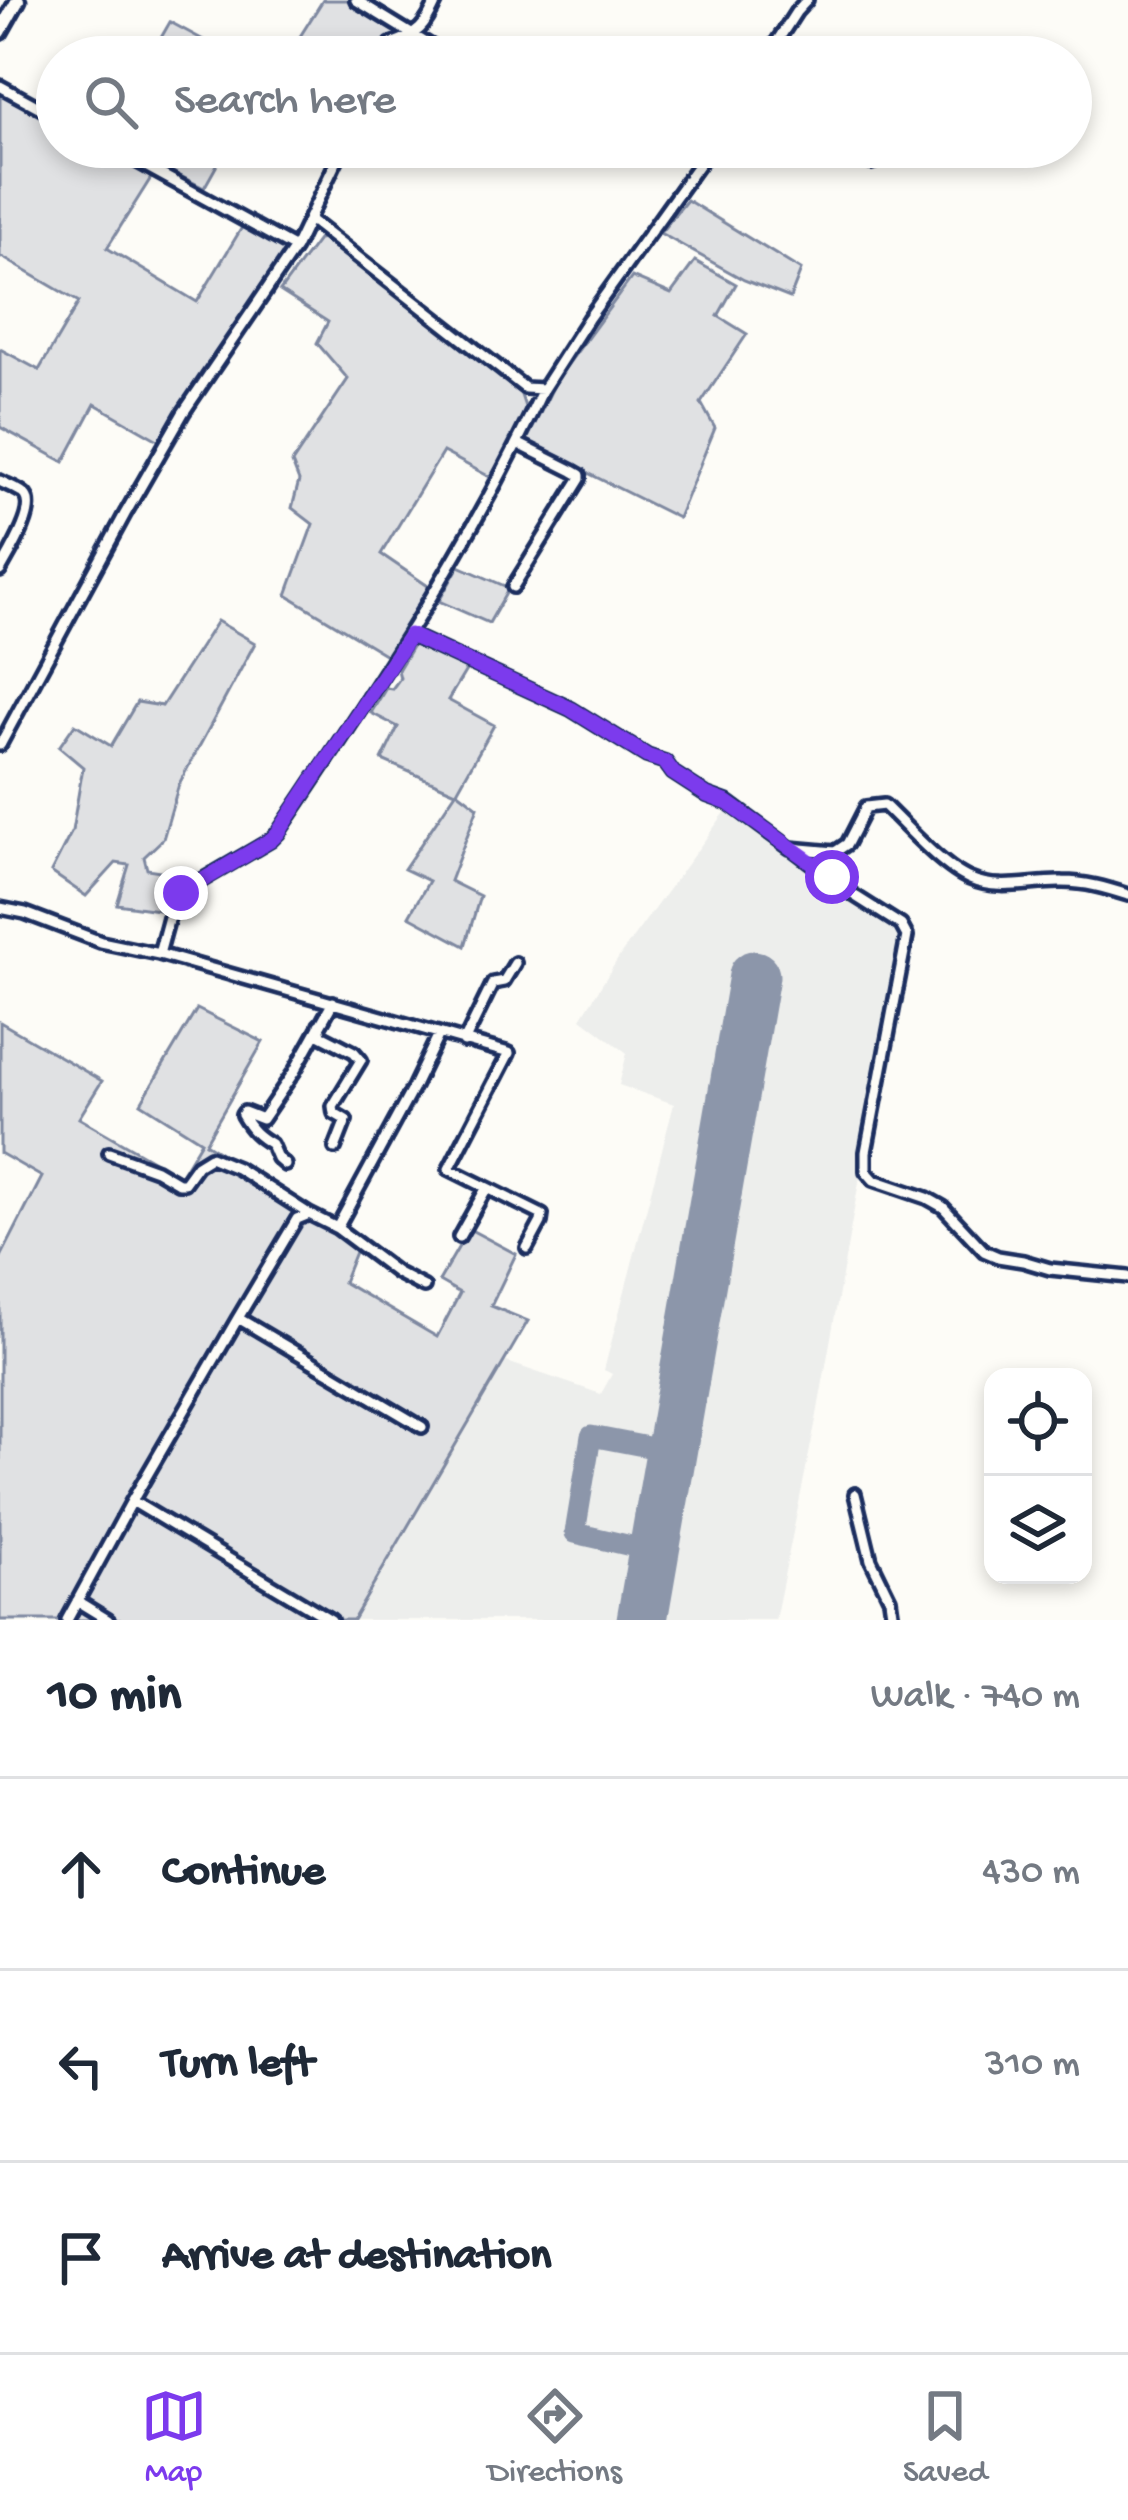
<!DOCTYPE html>
<html lang="en">
<head>
<meta charset="utf-8">
<style>
  body { margin:0; font-family:"Gochi Hand",sans-serif; background:#f6f6f7; color:#1f2937 }
  .controls { position:absolute; right:36px; bottom:36px; display:grid; overflow:hidden; border-radius:24px; box-shadow:0 6px 18px #0003 }
  .controls button { width:108px; height:108px; display:grid; place-items:center; padding:0; border:0; border-bottom:3px solid #e0e1e3; background:#fff; color:#1f2937; font:60px sans-serif }
  .stop { position:absolute; width:36px; height:36px; margin:-27px; border:9px solid #7c3aed; border-radius:50%; background:#fff }
  .stop.end { background:#7c3aed; border-color:#fff; box-shadow:0 3px 12px #0008 }
  .list { margin:0; padding:0; list-style:none }
  h2 { display:flex; justify-content:space-between; align-items:center; height:156px; margin:0; padding:0 48px; font-size:51px }
  h2 small { font-size:39px; font-weight:400; color:#747a83 }
  .list li { display:grid; grid-template-columns:78px 1fr auto; gap:36px; align-items:center; box-sizing:border-box; height:192px; padding:0 48px; border-top:3px solid #e0e1e3 }
  .list b { display:block; font-size:45px; white-space:nowrap }
  .list em { font-size:39px; font-style:normal; color:#747a83 }
  .icon { flex:none; width:66px; height:66px; fill:none; stroke:currentColor; stroke-width:2; stroke-linecap:round; stroke-linejoin:round }
  .map { position:relative; flex:none; width:1128px; height:1620px; overflow:hidden }
  .search { position:absolute; background:#fff; box-shadow:0 6px 18px #0003; left:36px; right:36px; top:36px; height:132px; display:flex; align-items:center; gap:30px; box-sizing:border-box; padding:0 42px; border-radius:66px; color:#747a83; font-size:45px }
  .sheet { height:732px; background:#fff }
  nav { display:flex; justify-content:space-around; align-items:center; box-sizing:border-box; height:168px; border-top:3px solid #e0e1e3; background:#fff; font-size:33px; color:#747a83 }
  nav a { display:grid; justify-items:center; gap:6px }
  nav .on { color:#7c3aed }
  .map>svg:first-child { display:block }
  .built { fill:#edeeec }
  .green { fill:#e0e1e3; stroke:#7e88a0; stroke-width:3 }
  .lines { fill:none; stroke-linecap:round; stroke-linejoin:round }
  .taxiway { stroke:#8c96aa; stroke-width:21 }
  .runway { stroke:#8c96aa; stroke-width:51 }
  .minor-casing { stroke:#1b2f5e; stroke-width:18 }
  .major-casing { stroke:#1b2f5e; stroke-width:21 }
  .minor { stroke:#fdfcf7; stroke-width:9 }
  .major { stroke:#fdfcf7; stroke-width:12 }
  .route { stroke:#7c3aed; stroke-width:15 }
</style>
</head>
<body>
<div class="map">
<svg width="1128" height="1620" viewBox="0 0 1128 1620">
  <rect width="100%" height="100%" fill="#fdfcf7"/>
  <filter id="ink" filterUnits="userSpaceOnUse"><feTurbulence type="fractalNoise" baseFrequency=".00833" numOctaves="2"/><feDisplacementMap in="SourceGraphic" scale="24" xChannelSelector="R" yChannelSelector="G"/><feConvolveMatrix kernelMatrix="1 2 1 2 8 2 1 2 1" color-interpolation-filters="sRGB"/></filter>
  <g filter="url(#ink)">
    <path class="built" d="M 729,807 L 904,932 L 817,1415 L 775,1620 L 353,1620 L 504,1361 L 601,1394 L 612,1374 L 604,1370 L 674,1104 L 619,1085 L 627,1053 L 581,1018 L 621,954 Z"/>
    <path class="green" d="M 323,0 L 348,0 L 443,57 L 287,57 Z
      M 170,22 L 235,57 L 150,57 Z
      M 2,90 L 57,120 L 57,147 L 106,147 L 154,173 L 107,248 L 197,302 L 244,224 L 287,249 L 172,448 L 95,404 L 64,462 L 0,427 L 0,349 L 39,370 L 79,302 L 0,256 L 0,94 Z
      M 124,147 L 227,147 L 204,188 Z
      M 687,200 L 801,270 L 790,298 L 744,280 L 660,233 Z
      M 320,237 L 519,389 L 527,413 L 492,478 L 443,452 L 381,554 L 431,588 L 388,656 L 287,595 L 313,524 L 292,508 L 299,481 L 292,463 L 348,379 L 317,343 L 328,322 L 280,291 Z
      M 695,261 L 736,284 L 718,316 L 747,334 L 701,403 L 715,428 L 678,518 L 526,442 L 557,379 L 632,277 L 671,294 Z
      M 459,566 L 509,588 L 489,623 L 439,601 Z
      M 217,621 L 255,643 L 179,784 L 163,839 L 144,857 L 147,869 L 179,874 L 172,912 L 117,904 L 129,865 L 116,863 L 86,896 L 51,872 L 72,831 L 83,767 L 59,747 L 75,724 L 111,746 L 137,702 L 162,706 Z
      M 413,645 L 468,667 L 448,700 L 494,725 L 457,791 L 478,807 L 450,881 L 480,896 L 465,946 L 409,916 L 429,881 L 404,869 L 456,792 L 382,760 L 398,727 L 371,713 L 386,688 L 392,689 L 400,678 L 398,670 Z
      M 197,1009 L 263,1042 L 205,1143 L 298,1202 L 300,1213 L 357,1247 L 343,1282 L 437,1337 L 460,1293 L 439,1281 L 469,1229 L 516,1254 L 491,1306 L 528,1321 L 353,1620 L 0,1620 L 0,1259 L 42,1177 L 0,1153 L 0,1022 L 102,1081 L 79,1118 L 180,1176 L 201,1141 L 141,1103 Z"/>
    <g class="lines">
      <path class="taxiway" d="M 653,1551 L 575,1533 L 591,1436 L 669,1451"/>
      <path class="runway" d="M 642,1620 L 754,976"/>
      <defs>
        <path id="minor" d="M 356,0 L 449,57
          M 385,57 L 391,44 C 419,34 425,27 437,0
          M 767,57 L 796,12 L 807,0
          M 0,86 L 57,117
          M 111,147 L 295,248
          M 849,147 L 871,163 L 903,152 L 906,147
          M 309,219 L 525,388 L 543,389 L 588,319 L 711,147
          M 0,481 C 7,485 22,490 26,496 C 37,511 8,556 0,571
          M 513,587 L 580,479 L 580,475 L 573,471 L 519,444
          M 410,635 L 571,709 L 647,756 L 665,762 L 673,773 L 707,795 L 729,803 L 790,848 L 835,852 L 847,844 L 866,807 L 884,805 C 906,826 943,868 970,879 C 1000,892 1032,881 1063,882 C 1086,882 1106,888 1128,895
          M 0,745 L 125,514 L 183,413 L 295,248 L 343,147
          M 793,849 L 852,894 L 901,925 L 907,936 L 866,1152 L 866,1171 L 874,1180 L 927,1198 L 943,1207 L 984,1251 L 998,1257 L 1023,1261 L 1050,1269 L 1128,1277
          M 0,908 L 25,913 L 101,942 L 159,954 L 509,1053 L 449,1169 L 542,1215 L 541,1222 L 527,1248
          M 159,954 L 172,906 L 180,893 L 271,840 L 278,833 C 375,690 470,546 543,389
          M 319,1025 L 321,1035 L 354,1052 L 361,1060 L 333,1106 L 334,1113 L 346,1120 L 335,1148
          M 464,1042 L 493,983 L 504,981 L 515,963
          M 109,1153 L 156,1170 L 178,1183 L 184,1183 L 197,1165 L 210,1157 L 237,1168 L 309,1214 L 337,1228 L 397,1273 L 424,1287
          M 285,1165 L 277,1158 L 271,1144 C 257,1136 251,1130 242,1115 L 244,1112 L 262,1119 L 294,1072 L 333,1002
          M 337,1228 L 414,1086 L 439,1034
          M 459,1237 L 486,1189
          M 238,1318 L 297,1219 L 309,1214
          M 855,1494 L 871,1560 L 890,1599 L 893,1620
          M 132,1501 L 331,1620
          M 77,1601 L 108,1620
          M 67,1620 L 132,1501 L 238,1318 L 422,1427"/>
        <path id="major" d="M 0,32 L 18,0"/>
      </defs>
      <use href="#minor" class="minor-casing"/>
      <use href="#major" class="major-casing"/>
      <use href="#minor" class="minor"/>
      <use href="#major" class="major"/>
    </g>
  </g>
  <g class="lines" filter="url(#ink)">
    <path class="route" d="M 181,893 L 271,840 L 278,833 L 410,635 L 571,709 L 647,756 L 665,762 L 673,773 L 707,795 L 728,803 L 832,877"/>
  </g>
</svg>
<div class="controls">
<button><svg class="icon" aria-label="locate" viewBox="0 0 24 24"><circle cx="12" cy="12" r="6"/><path d="M12 2v4M12 18v4M2 12h4M18 12h4"/></svg></button>
<button><svg class="icon" aria-label="layers" viewBox="0 0 24 24"><path d="M12 4l9 5-9 5-9-5zM3 14l9 5 9-5"/></svg></button>
</div>
<div class="stop" style="left:832px;top:877px"></div>
<div class="stop end" style="left:181px;top:893px"></div>
<div class="search"><svg class="icon" aria-label="search" viewBox="0 0 24 24"><circle cx="10" cy="10" r="6"/><path d="M15 15l6 6"/></svg>Search here</div>
</div>
<section class="sheet">
<h2>10 min<small>Walk · 740 m</small></h2>
<ul class="list">
<li><svg class="icon" aria-label="ahead" viewBox="0 0 24 24"><path d="M12 20V5M6 11l6-6 6 6"/></svg><div><b>Continue</b></div><em>430 m</em></li>
<li><svg class="icon" aria-label="left" viewBox="0 0 24 24"><path d="M17 20v-9H6M10 6l-5 5 5 5"/></svg><div><b>Turn left</b></div><em>310 m</em></li>
<li><svg class="icon" aria-label="arrive" viewBox="0 0 24 24"><path d="M6 21V4h12l-3 4 3 4H6"/></svg><div><b>Arrive at destination</b></div></li>
</ul>
</section>
<nav>
<a class="on"><svg class="icon" aria-label="map" viewBox="0 0 24 24"><path d="M3 6l6-2 6 2 6-2v14l-6 2-6-2-6 2zM9 4v14M15 6v14"/></svg>Map</a>
<a><svg class="icon" aria-label="directions" viewBox="0 0 24 24"><path d="M12 3l9 9-9 9-9-9zM9 14v-3h6M13 9l2 2-2 2"/></svg>Directions</a>
<a><svg class="icon" aria-label="saved" viewBox="0 0 24 24"><path d="M7 4h10v16l-5-4-5 4z"/></svg>Saved</a>
</nav>
</body>
</html>
